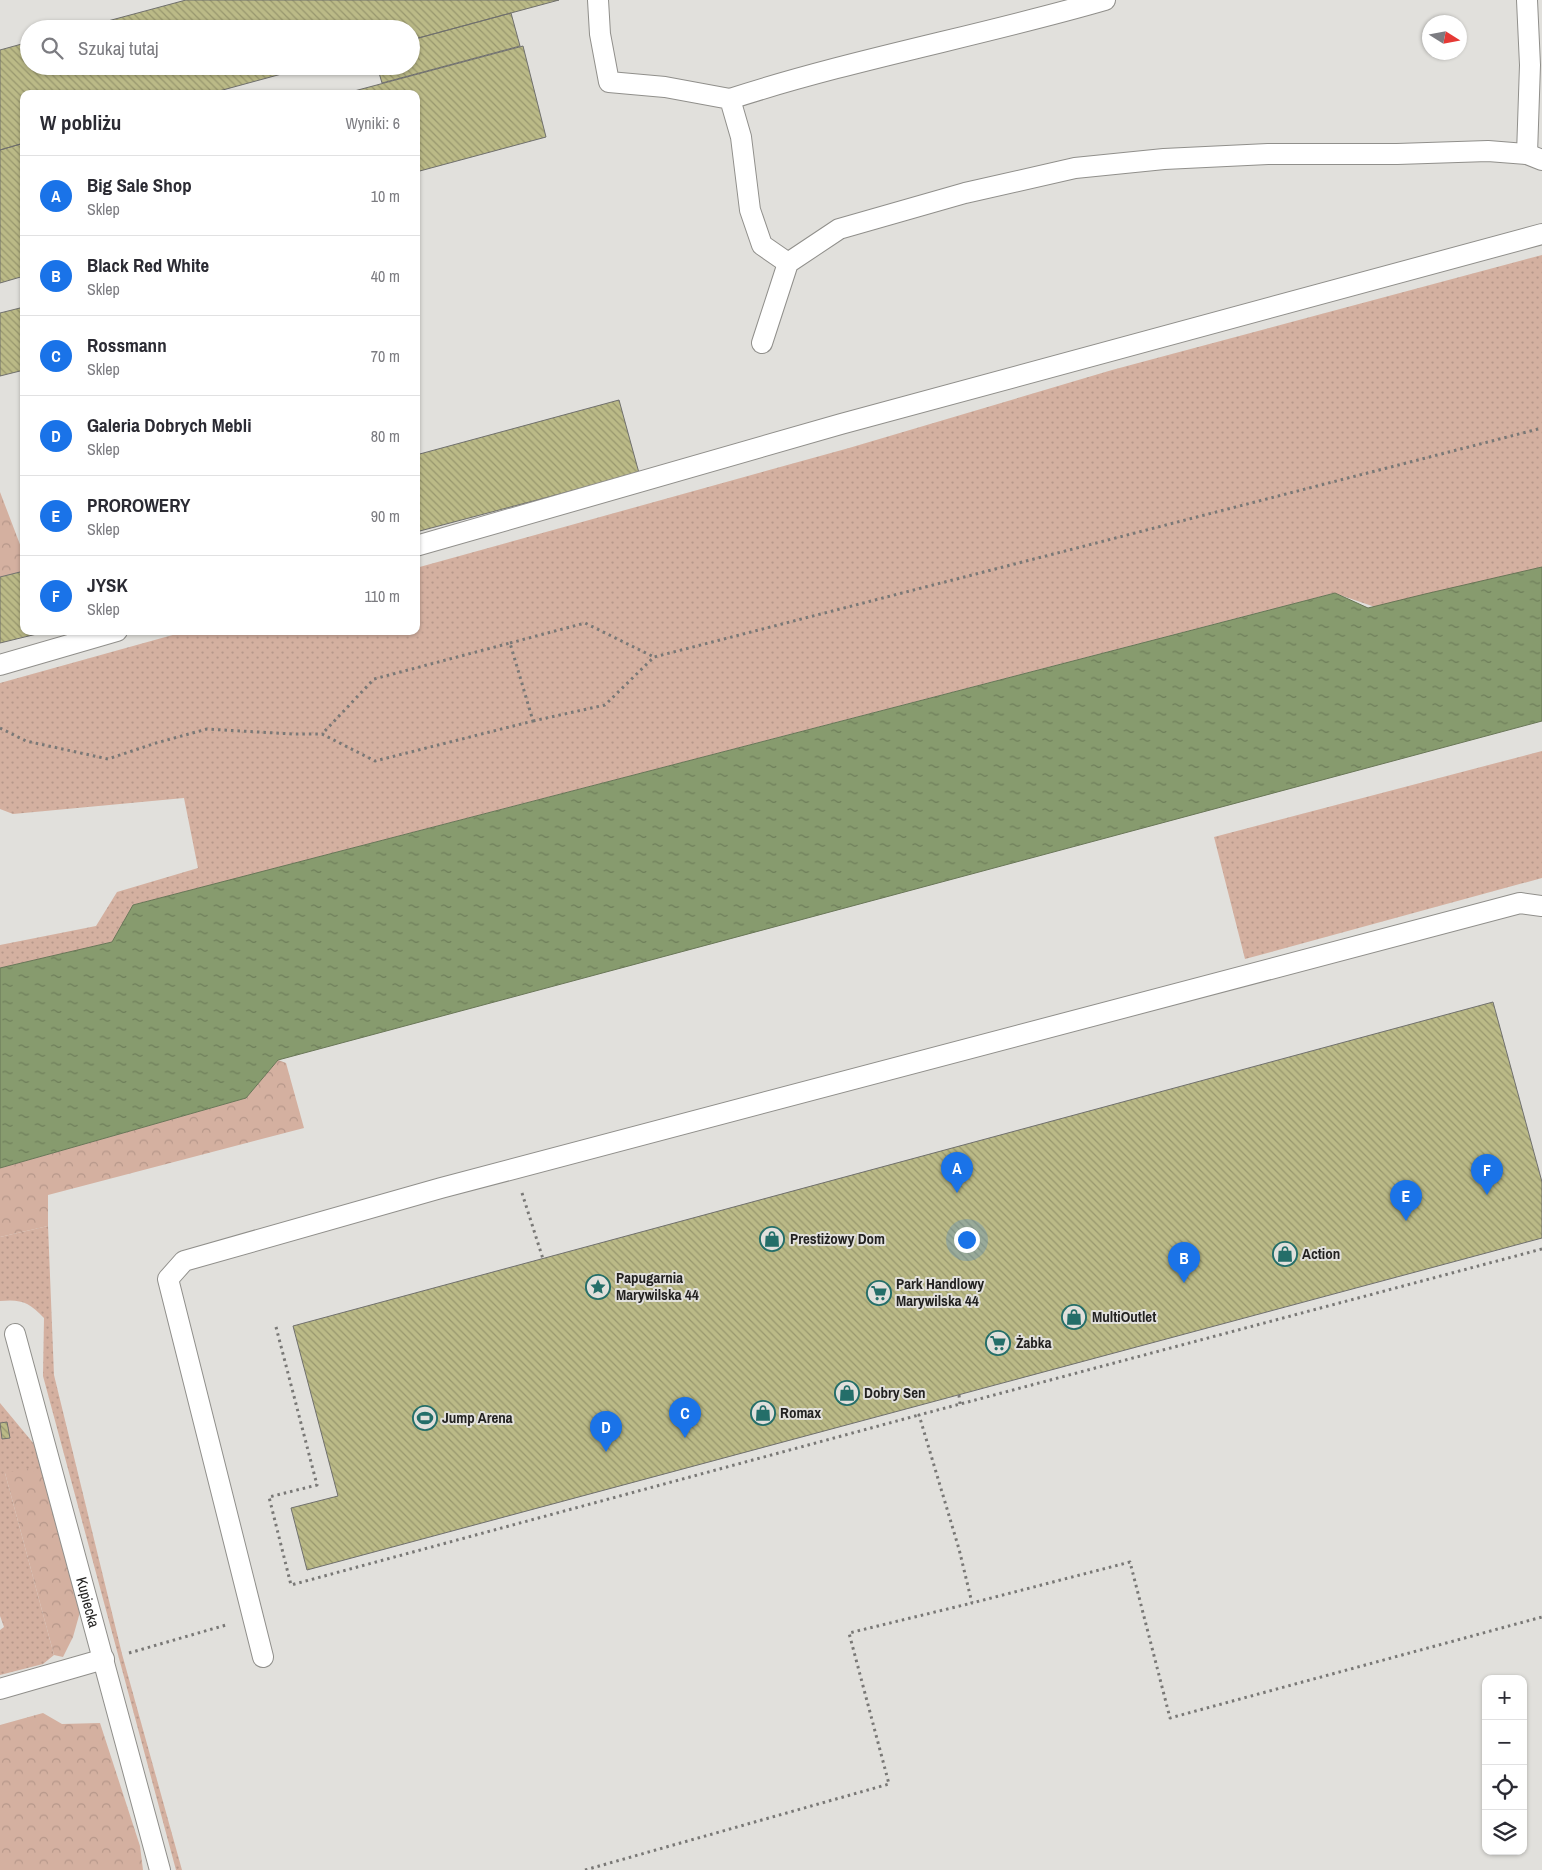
<!DOCTYPE html>
<html lang="pl">
<head>
<meta charset="utf-8">
<style>
  body { margin:0; font-family:"Archivo Narrow",sans-serif; background:#f2f2f3; color:#2b2b33 }
  .controls { position:absolute; right:15px; bottom:15px; display:grid; overflow:hidden; border-radius:10px; box-shadow:0 1px 4px #0004 }
  .controls button { width:45px; height:45px; display:grid; place-items:center; padding:0; border:0; border-bottom:1px solid #e1e1e2; background:#fff; color:#2b2b33; font:25px sans-serif }
  .compass { position:absolute; left:1422px; top:15px; width:45px; height:45px; border-radius:50%; background:#fff; box-shadow:0 1px 4px #0004; rotate:101deg }
  .you { position:absolute; left:966px; top:1239px; width:18px; height:18px; margin:-12px; border:4px solid #fff; border-radius:50%; background:#1a73e8; box-shadow:0 0 0 8px #1a73e833 }
  .badge { display:grid; place-items:center; width:32px; height:32px; border-radius:50%; background:#1a73e8; color:#fff; font-size:16px; font-weight:700 }
  .pin { position:absolute; translate:-50% -41px; filter:drop-shadow(0 1px 2px #0008) }
  .pin::after { content:''; position:absolute; top:26px; width:18px; height:15px; background:inherit; clip-path:polygon(0 0,100% 0,50% 100%) }
  .list { margin:0; padding:0; list-style:none }
  h2 { display:flex; justify-content:space-between; align-items:center; height:65px; margin:0; padding:0 20px; font-size:21px }
  h2 small { font-size:16px; font-weight:400; color:#7c7c81 }
  .list li { display:grid; grid-template-columns:32px 1fr auto; gap:15px; align-items:center; box-sizing:border-box; height:80px; padding:0 20px; border-top:1px solid #e1e1e2 }
  .list b { display:block; font-size:19px; white-space:nowrap }
  .list p { margin:0; font-size:16px; white-space:nowrap; color:#7c7c81 }
  .list em { font-size:16px; font-style:normal; color:#7c7c81 }
  .icon { flex:none; width:28px; height:28px; fill:none; stroke:currentColor; stroke-width:2; stroke-linecap:round; stroke-linejoin:round }
  .map { position:relative; flex:none; width:1542px; height:1870px; overflow:hidden }
  .search { position:absolute; background:#fff; box-shadow:0 1px 4px #0004; left:20px; top:20px; width:400px; height:55px; display:flex; align-items:center; gap:12px; box-sizing:border-box; padding:0 18px; border-radius:28px; color:#7c7c81; font-size:19px }
  .panel { position:absolute; background:#fff; box-shadow:0 1px 4px #0004; left:20px; top:90px; width:400px; height:545px; border-radius:10px }
  .map>svg:first-child { display:block }
  .grass { fill:url(#grass-dots) }
  .forest { fill:url(#forest-crowns) }
  .water { fill:url(#water-ripples); stroke:#697657 }
  .building { fill:url(#building-back-hatch); stroke:#70706d }
  .lines { fill:none; stroke-linecap:round; stroke-linejoin:round }
  .service-casing { stroke:#908f8b; stroke-width:22 }
  .path { stroke:#797876; stroke-width:3; stroke-dasharray:2.5 4; stroke-linecap:butt }
  .service { stroke:#fff; stroke-width:20 }
  .labels { text-anchor:middle; stroke-width:4; stroke-linejoin:round; paint-order:stroke }
  .poi-label { font-size:15px; font-weight:bold; fill:#222120; stroke:#e1e0dc; text-anchor:start }
  .street-label { font-size:15px; fill:#222120; stroke:#e1e0dc }
</style>
</head>
<body>
<div class="map">
<svg width="1542" height="1870" viewBox="0 0 1542 1870">
  <defs>
    <pattern id="grass-dots" width="8" height="8" patternUnits="userSpaceOnUse" patternTransform="scale(1.25)"><rect width="8" height="8" fill="#d4b0a0"/><path d="M2 2h.1M6 6h.1" fill="none" stroke="#b6978a" stroke-width="1.8" stroke-linecap="round"/></pattern>
    <pattern id="forest-crowns" width="20" height="18" patternUnits="userSpaceOnUse" patternTransform="scale(1.25)"><rect width="20" height="18" fill="#d4b0a0"/><path d="M2 6a3 3 0 1 1 6 0M12 15a3 3 0 1 1 6 0" fill="none" stroke="#b6978a"/></pattern>
    <pattern id="water-ripples" width="26" height="14" patternUnits="userSpaceOnUse" patternTransform="scale(1.25)"><rect width="26" height="14" fill="#879b6e"/><path d="M2 4q2-2 4 0t4 0M15 11q2-2 4 0t4 0" fill="none" stroke="#6e7e5a"/></pattern>
    <pattern id="building-back-hatch" width="6" height="6" patternUnits="userSpaceOnUse" patternTransform="scale(1.25)"><rect width="6" height="6" fill="#bbba87"/><path d="M-1 5l2 2M0 0l6 6M5-1l2 2" fill="none" stroke="#98976e"/></pattern>
  </defs>
  <rect width="100%" height="100%" fill="#e1e0dc"/>
  <path class="grass" d="M 1542,255 L 1542,568 L 1375,607 L 1334,593 L 133,905 L 112,942 L 0,968 L 0,945 L 96,926 L 117,892 L 198,868 L 184,798 L 13,814 L 0,809 L 0,683 L 187,631 L 416,631 L 416,568 L 849,448 L 1112,370 Z
    M 1542,751 L 1542,878 L 1245,959 L 1214,837 Z
    M 48,1226 L 54,1375 L 122,1654 L 182,1870 L 176,1870 L 43,1376 L 44,1318 C 29,1302 21,1299 0,1301 L 0,1237 Z
    M 0,1403 L 34,1444 L 45,1475 L 5,1473 L 54,1655 L 43,1664 L 0,1675 L 0,1630 L 4,1627 L 0,1616 Z"/>
  <path class="forest" d="M 0,492 L 24,555 L 24,571 L 0,577 Z
    M 278,1060 L 286,1063 L 304,1128 L 48,1195 L 48,1226 L 0,1237 L 0,1168 L 246,1098 Z
    M 27,1469 L 45,1475 L 80,1612 L 73,1637 L 63,1657 L 54,1655 L 5,1473 Z
    M 43,1713 L 62,1724 L 100,1723 L 140,1846 L 143,1870 L 0,1870 L 0,1725 Z"/>
  <path class="water" d="M 1542,567 L 1542,721 L 278,1060 L 246,1098 L 0,1168 L 0,968 L 112,942 L 133,905 L 1335,593 L 1368,608 L 1425,594 Z"/>
  <path class="building" d="M 186,0 L 559,0 L 411,40 L 411,29 L 78,29 Z
    M 511,13 L 520,46 L 382,83 L 377,66 L 411,66 L 411,40 Z
    M 29,42 L 29,66 L 311,66 L 208,94 L 24,94 L 24,143 L 0,150 L 0,50 Z
    M 523,46 L 546,137 L 416,172 L 416,94 L 343,94 Z
    M 24,143 L 24,276 L 0,283 L 0,150 Z
    M 24,307 L 24,370 L 0,376 L 0,313 Z
    M 619,400 L 639,473 L 416,532 L 416,455 Z
    M 24,571 L 24,631 L 45,632 L 0,643 L 0,577 Z
    M 1493,1002 L 1542,1182 L 1542,1238 L 307,1570 L 291,1508 L 338,1496 L 293,1326 Z
    M 7,1422 L 10,1438 L 2,1439 L 0,1423 Z"/>
  <g class="lines">
    <defs>
      <g id="service">
        <path d="M 598,0 L 600,34 L 609,82 L 665,87 L 730,99 L 741,137 L 750,210 L 762,245 L 788,263"/>
        <path d="M 1527,0 L 1530,65 L 1527,154"/>
        <path d="M 730,99 C 853,59 981,36 1105,0"/>
        <path d="M 762,343 L 788,263 L 839,229 L 965,193 L 1075,168 L 1164,159 L 1268,154 L 1397,154 L 1488,151 L 1527,154 L 1542,160"/>
        <path d="M 416,546 L 841,424 L 1542,234"/>
        <path d="M 0,665 L 117,631"/>
        <path id="s1" d="M 15,1334 L 160,1870"/>
        <path d="M 263,1657 L 168,1279 L 184,1261 L 441,1188 L 1520,903 L 1542,906"/>
        <path d="M 0,1689 L 104,1659"/>
      </g>
    </defs>
    <use href="#service" class="service-casing"/>
    <path class="path" d="M 510,643 L 585,623 L 654,657
      M 533,721 L 605,705 L 654,657 L 1542,428
      M 0,728 L 26,741 L 108,759 L 156,743 L 207,729 L 293,734 L 322,734 L 375,761 L 533,721 L 510,643 L 374,679 L 322,734
      M 522,1193 L 543,1259
      M 1542,1249 L 919,1415 L 959,1549 L 972,1603 L 1130,1562 L 1170,1718 L 1542,1617
      M 276,1327 L 317,1485 L 269,1497 L 291,1585 L 919,1415
      M 959,1395 L 960,1404
      M 129,1653 L 226,1625
      M 585,1870 L 889,1784 L 849,1633 L 972,1603"/>
    <use href="#service" class="service"/>
  </g>
  <defs>
    <symbol id="shop-ring" viewBox="-11 -11 22 22"><circle r="9.5" fill="#e1e0dc" stroke="#246e69" stroke-width="1.5"/><path d="M-5-2.5h2.3a2.7 3.5 0 0 1 5.4 0H5L5.5 6h-11ZM-1.5-2.5h3a1.5 2.3 0 0 0-3 0Z" fill="#246e69"/></symbol>
    <symbol id="sight-ring" viewBox="-11 -11 22 22"><circle r="9.5" fill="#e1e0dc" stroke="#246e69" stroke-width="1.5"/><path d="M0-6L1.8-2.2L6-1.7L2.9 1.2L3.7 5.4L0 3.3L-3.7 5.4L-2.9 1.2L-6-1.7L-1.8-2.2Z" fill="#246e69"/></symbol>
    <symbol id="supermarket-ring" viewBox="-11 -11 22 22"><circle r="9.5" fill="#e1e0dc" stroke="#246e69" stroke-width="1.5"/><path d="M-6-5.5h2.5l.6 2H6L4.5 2H-2.5L-4.4-4H-6ZM-1.5 3.2a1.3 1.3 0 1 0 .1 0ZM3 3.2a1.3 1.3 0 1 0 .1 0Z" fill="#246e69"/></symbol>
    <symbol id="stadium-ring" viewBox="-11 -11 22 22"><circle r="9.5" fill="#e1e0dc" stroke="#246e69" stroke-width="1.5"/><path d="M0-5a6.5 5 0 1 0 0 10a6.5 5 0 1 0 0-10ZM-3.5-1.8h7v3.6h-7Z" fill="#246e69"/></symbol>
  </defs>
  <g fill-rule="evenodd">
    <use href="#shop-ring" x="758" y="1225" width="28" height="28"/>
    <use href="#shop-ring" x="1271" y="1240" width="28" height="28"/>
    <use href="#sight-ring" x="584" y="1273" width="28" height="28"/>
    <use href="#supermarket-ring" x="865" y="1279" width="28" height="28"/>
    <use href="#shop-ring" x="1060" y="1303" width="28" height="28"/>
    <use href="#supermarket-ring" x="984" y="1329" width="28" height="28"/>
    <use href="#shop-ring" x="833" y="1379" width="28" height="28"/>
    <use href="#shop-ring" x="749" y="1399" width="28" height="28"/>
    <use href="#stadium-ring" x="411" y="1404" width="28" height="28"/>
  </g>
  <g class="labels">
    <g class="poi-label">
      <text x="790" y="1244">Prestiżowy Dom</text>
      <text x="1302" y="1259">Action</text>
      <text x="616" y="1283">Papugarnia<tspan x="616" dy="17">Marywilska 44</tspan></text>
      <text x="896" y="1289">Park Handlowy<tspan x="896" dy="17">Marywilska 44</tspan></text>
      <text x="1092" y="1322">MultiOutlet</text>
      <text x="1016" y="1348">Żabka</text>
      <text x="864" y="1398">Dobry Sen</text>
      <text x="780" y="1418">Romax</text>
      <text x="442" y="1423">Jump Arena</text>
    </g>
    <g class="street-label">
      <text dy="5" stroke="none"><textPath href="#s1" startOffset="278">Kupiecka</textPath></text>
    </g>
  </g>
</svg>
<div class="controls">
<button>+</button>
<button>−</button>
<button><svg class="icon" aria-label="locate" viewBox="0 0 24 24"><circle cx="12" cy="12" r="6"/><path d="M12 2v4M12 18v4M2 12h4M18 12h4"/></svg></button>
<button><svg class="icon" aria-label="layers" viewBox="0 0 24 24"><path d="M12 4l9 5-9 5-9-5zM3 14l9 5 9-5"/></svg></button>
</div>
<svg class="compass" viewBox="-18 -18 36 36"><path d="M0-13l5 13h-10z" fill="#e53935"/><path d="M0 13l5-13h-10z" fill="#7c7c81"/></svg>
<div class="you"></div>
<div class="pin badge" style="left:957px;top:1193px">A</div>
<div class="pin badge" style="left:1184px;top:1283px">B</div>
<div class="pin badge" style="left:685px;top:1438px">C</div>
<div class="pin badge" style="left:606px;top:1452px">D</div>
<div class="pin badge" style="left:1406px;top:1221px">E</div>
<div class="pin badge" style="left:1487px;top:1195px">F</div>
<div class="search"><svg class="icon" aria-label="search" viewBox="0 0 24 24"><circle cx="10" cy="10" r="6"/><path d="M15 15l6 6"/></svg>Szukaj tutaj</div>
<section class="panel">
<h2>W pobliżu<small>Wyniki: 6</small></h2>
<ul class="list">
<li><span class="badge">A</span><div><b>Big Sale Shop</b><p>Sklep</p></div><em>10 m</em></li>
<li><span class="badge">B</span><div><b>Black Red White</b><p>Sklep</p></div><em>40 m</em></li>
<li><span class="badge">C</span><div><b>Rossmann</b><p>Sklep</p></div><em>70 m</em></li>
<li><span class="badge">D</span><div><b>Galeria Dobrych Mebli</b><p>Sklep</p></div><em>80 m</em></li>
<li><span class="badge">E</span><div><b>PROROWERY</b><p>Sklep</p></div><em>90 m</em></li>
<li><span class="badge">F</span><div><b>JYSK</b><p>Sklep</p></div><em>110 m</em></li>
</ul>
</section>
</div>
</body>
</html>
